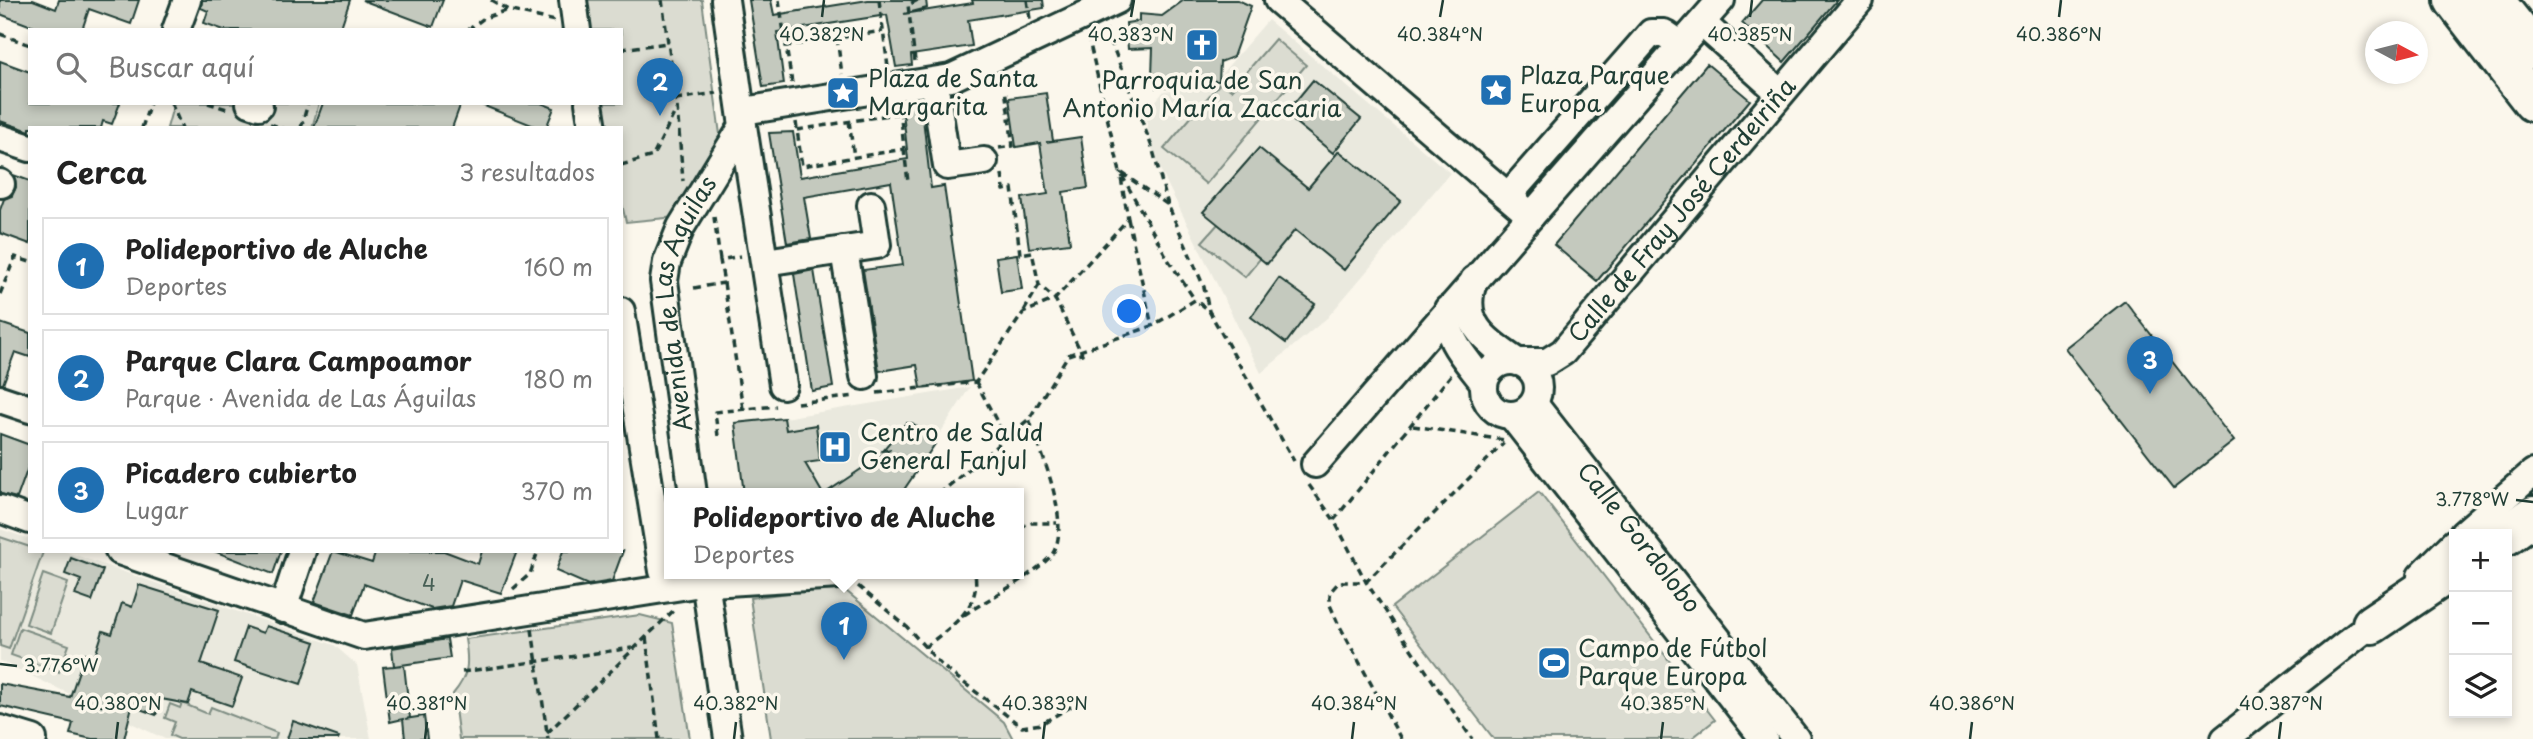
<!DOCTYPE html>
<html lang="es">
<head>
<meta charset="utf-8">
<style>
  body { margin:0; font-family:"Playpen Sans",sans-serif; background:#f2f2f2; color:#222 }
  .controls { position:absolute; right:21px; bottom:21px; display:grid; overflow:hidden; border-radius:0px; box-shadow:0 4px 10px #0003 }
  .controls button { width:63px; height:63px; display:grid; place-items:center; padding:0; border:0; border-bottom:2px solid #e0e0e0; background:#fff; color:#222; font:35px sans-serif }
  .compass { position:absolute; left:2365px; top:21px; width:63px; height:63px; border-radius:50%; background:#fff; box-shadow:0 4px 10px #0003; rotate:97deg }
  .you { position:absolute; left:1130px; top:312px; width:24px; height:24px; margin:-18px; border:5px solid #fff; border-radius:50%; background:#1a73e8; box-shadow:0 0 0 10px #1a73e833 }
  .badge { display:grid; place-items:center; width:46px; height:46px; border-radius:50%; background:#1f6fb2; color:#fff; font-size:23px; font-weight:700 }
  .pin { position:absolute; translate:-50% -58px; filter:drop-shadow(0 2px 4px #0008) }
  .pin::after { content:''; position:absolute; top:37px; width:24px; height:21px; background:inherit; clip-path:polygon(0 0,100% 0,50% 100%) }
  .popup { position:absolute; left:664px; top:488px; width:360px; height:91px; box-sizing:border-box; display:grid; place-content:center; border-radius:0px; background:#fff; filter:drop-shadow(0 2px 5px #0005); font-size:23px; white-space:nowrap; color:#767676 }
  .popup b { font-size:26px; color:#222 }
  .popup::after { content:''; position:absolute; left:50%; top:100%; margin-left:-14px; border:14px solid transparent; border-top-color:#fff }
  .list { margin:0; padding:0; list-style:none }
  h2 { display:flex; justify-content:space-between; align-items:center; height:91px; margin:0; padding:0 28px; font-size:30px }
  h2 small { font-size:23px; font-weight:400; color:#767676 }
  .list li { display:grid; grid-template-columns:46px 1fr auto; gap:21px; align-items:center; box-sizing:border-box; height:98px; margin:0 14px 14px; padding:0 14px; border:2px solid #e0e0e0; border-radius:0px }
  .list b { display:block; font-size:26px; white-space:nowrap }
  .list p { margin:0; font-size:23px; white-space:nowrap; color:#767676 }
  .list em { font-size:23px; font-style:normal; color:#767676 }
  .icon { flex:none; width:38px; height:38px; fill:none; stroke:currentColor; stroke-width:2; stroke-linecap:round; stroke-linejoin:round }
  .map { position:relative; flex:none; width:2533px; height:739px; overflow:hidden }
  .search { position:absolute; background:#fff; box-shadow:0 4px 10px #0003; left:28px; top:28px; width:595px; height:77px; display:flex; align-items:center; gap:18px; box-sizing:border-box; padding:0 24px; border-radius:0px; color:#767676; font-size:26px }
  .panel { position:absolute; background:#fff; box-shadow:0 4px 10px #0003; left:28px; top:126px; width:595px; height:427px; border-radius:0px }
  .map>svg:first-child { display:block }
  .built { fill:#eae9de }
  .green { fill:#dbdcd1; stroke:#7d8c82; stroke-width:2 }
  .building { fill:#c4c9be; stroke:#1f3d34; stroke-width:2 }
  .lines { fill:none; stroke-linecap:round; stroke-linejoin:round }
  .minor-casing { stroke:#1f3d34; stroke-width:32 }
  .highway-casing { stroke:#1f3d34; stroke-width:44 }
  .path { stroke:#1f3d34; stroke-width:3.5; stroke-dasharray:7 5; stroke-linecap:butt }
  .minor { stroke:#fbf7ec; stroke-width:26 }
  .highway { stroke:#fbf7ec; stroke-width:38 }
  .ticks { fill:none; stroke:#1f3d34; stroke-width:2.5 }
  .labels { text-anchor:middle; stroke-width:7; stroke-linejoin:round; paint-order:stroke }
  .number-label { font-size:21px; fill:#486056 }
  .poi-label { font-size:24px; fill:#1f3d34; stroke:#fbf7ec; text-anchor:start }
  .street-label { font-size:24px; fill:#1f3d34; stroke:#fbf7ec }
  .ticks-label { font-size:18px; text-anchor:middle; fill:#1f3d34; stroke:#fbf7ec; stroke-width:7; stroke-linejoin:round; paint-order:stroke }
</style>
</head>
<body>
<div class="map">
<svg width="2533" height="739" viewBox="0 0 2533 739">
  <rect width="100%" height="100%" fill="#fbf7ec"/>
  <filter id="ink" filterUnits="userSpaceOnUse"><feTurbulence type="fractalNoise" baseFrequency=".0143" numOctaves="2"/><feDisplacementMap in="SourceGraphic" scale="14" xChannelSelector="R" yChannelSelector="G"/><feConvolveMatrix kernelMatrix="1 2 1 2 8 2 1 2 1" color-interpolation-filters="sRGB"/></filter>
  <g filter="url(#ink)">
    <path class="built" d="M 1268,20 L 1450,173 L 1327,318 L 1261,373 L 1154,157 L 1145,114 L 1164,91 L 1210,87 Z
      M 970,387 L 901,494 L 744,494 L 735,423 L 784,418 Z
      M 0,529 L 30,539 L 30,551 L 64,551 L 334,645 L 357,665 L 371,739 L 165,739 L 0,661 Z"/>
    <path class="green" d="M 584,0 L 702,0 L 721,142 L 676,217 L 626,222 L 621,200 L 621,128 L 606,128 L 601,103 L 621,103 L 621,30 L 589,30 Z
      M 1275,39 L 1306,65 L 1206,184 L 1164,149 L 1221,82 L 1231,90 Z
      M 174,103 L 319,103 L 312,128 L 167,128 Z
      M 1218,224 L 1260,259 L 1245,277 L 1202,242 Z
      M 1539,492 L 1715,720 L 1691,739 L 1494,739 L 1392,607 Z
      M 0,537 L 30,547 L 30,551 L 43,552 L 9,649 L 0,646 Z
      M 43,574 L 68,583 L 51,633 L 26,624 Z
      M 840,586 L 1004,722 L 1013,739 L 771,739 L 750,598 Z
      M 640,615 L 672,623 L 690,739 L 459,739 L 453,694 C 469,675 469,663 465,639 Z
      M 20,628 L 69,645 L 59,672 L 11,655 Z
      M 182,703 L 208,714 L 211,707 L 277,733 L 275,739 L 179,739 L 170,735 L 175,722 L 165,718 L 170,704 L 180,708 Z"/>
    <path class="building" d="M 0,0 L 33,0 L 56,9 L 59,0 L 139,0 L 131,24 L 89,9 L 82,30 L 42,30 L 0,14 Z
      M 202,0 L 350,0 L 340,30 L 224,30 L 204,23 L 208,11 L 201,8 Z
      M 362,0 L 443,0 L 433,27 Z
      M 749,0 L 771,0 L 774,15 L 868,0 L 926,0 L 927,8 L 904,14 L 973,3 L 972,0 L 1043,0 L 1044,8 L 968,20 L 972,46 L 911,55 L 912,65 L 896,67 L 887,15 L 777,32 L 784,84 L 763,87 Z
      M 1184,0 L 1238,0 L 1251,6 L 1233,57 L 1220,62 L 1219,81 L 1179,80 L 1180,87 L 1156,88 L 1156,76 L 1152,76 L 1153,48 L 1128,49 L 1126,23 L 1139,21 L 1139,14 L 1162,16 Z
      M 1762,0 L 1837,0 L 1784,62 L 1742,23 Z
      M 0,61 L 30,72 L 30,103 L 120,103 L 112,124 L 103,121 L 101,128 L 30,128 L 30,131 L 0,121 Z
      M 1707,64 L 1750,100 L 1597,281 L 1554,245 Z
      M 1313,80 L 1361,119 L 1333,153 L 1285,114 Z
      M 1046,93 L 1053,141 L 1046,142 L 1081,137 L 1088,188 L 1063,192 L 1070,243 L 1029,248 L 1022,198 L 1048,194 L 1040,143 L 1016,147 L 1009,98 Z
      M 921,101 L 931,188 L 944,186 L 972,381 L 921,388 L 917,365 L 879,371 L 863,270 L 903,265 L 891,182 L 804,197 L 811,239 L 787,243 L 769,133 L 793,132 L 800,177 L 908,159 L 902,103 Z
      M 323,103 L 461,103 L 452,128 L 314,128 Z
      M 477,103 L 541,103 L 554,108 L 546,128 L 539,128 Z
      M 1259,148 L 1308,188 L 1339,151 L 1401,201 L 1344,270 L 1295,230 L 1267,264 L 1203,212 Z
      M 13,175 L 30,181 L 30,244 L 0,233 L 0,210 L 4,199 L 12,196 L 16,187 Z
      M 1017,254 L 1022,289 L 1001,292 L 996,257 Z
      M 814,270 L 833,387 L 812,391 L 794,274 Z
      M 1279,278 L 1315,304 L 1286,343 L 1251,317 Z
      M 2125,301 L 2234,441 L 2174,488 L 2065,348 Z
      M 0,323 L 30,333 L 30,357 L 15,352 L 3,384 L 0,384 Z
      M 784,418 L 786,430 L 816,425 L 820,461 L 805,463 L 823,494 L 744,494 L 735,423 Z
      M 906,423 L 912,423 L 937,441 L 901,494 L 824,494 L 891,449 L 882,451 Z
      M 0,434 L 30,445 L 30,462 L 17,498 L 0,494 Z
      M 214,551 L 281,551 L 273,574 Z
      M 333,551 L 372,563 L 376,551 L 444,551 L 478,564 L 482,551 L 517,551 L 501,593 L 460,580 L 451,606 L 432,609 L 364,584 L 353,615 L 314,602 Z
      M 563,551 L 623,551 L 612,581 L 588,585 L 556,571 Z
      M 71,558 L 103,570 L 92,601 L 75,595 L 81,580 L 65,574 Z
      M 139,585 L 219,610 L 201,664 L 242,678 L 232,706 L 192,692 L 188,704 L 161,699 L 156,715 L 132,706 L 124,739 L 92,739 L 70,734 L 73,723 L 0,706 L 0,684 L 70,697 L 85,653 L 95,656 L 103,631 L 112,634 L 122,603 L 132,607 Z
      M 266,626 L 315,642 L 301,684 L 234,662 L 246,627 L 263,633 Z
      M 447,639 L 450,658 L 394,666 L 392,648 Z
      M 404,665 L 410,718 L 405,719 L 424,716 L 427,739 L 405,739 L 403,719 L 390,722 L 383,667 Z
      M 293,721 L 339,737 L 338,739 L 287,739 Z"/>
    <g class="lines">
      <defs>
        <g id="minor">
          <path d="M 573,0 L 577,30"/>
          <path d="M 1278,0 L 1531,216 L 1315,464"/>
          <path d="M 1702,23 L 1780,93"/>
          <path d="M 176,30 L 187,0"/>
          <path d="M 934,82 L 947,166 L 984,161"/>
          <path d="M 250,103 L 259,106"/>
          <path d="M 589,103 L 593,128"/>
          <path d="M 743,111 L 951,78 L 1117,0"/>
          <path d="M 743,126 L 783,385"/>
          <path d="M 0,138 L 30,148"/>
          <path d="M 0,183 L 1,184"/>
          <path d="M 1508,196 L 1651,33 L 1664,33 L 1680,44"/>
          <path d="M 1531,216 L 1721,0"/>
          <path d="M 844,250 L 877,245 L 871,205"/>
          <path d="M 765,262 L 844,250 L 864,376"/>
          <path d="M 1474,280 C 1458,321 1484,340 1516,361"/>
          <path d="M 1448,309 C 1443,338 1468,361 1484,383"/>
          <path d="M 621,311 L 663,571 L 681,582 L 695,584 L 839,575"/>
          <circle cx="1511" cy="388" r="27"/>
          <path id="s1" d="M 1518,362 L 1547,362 L 1563,352 L 1860,0"/>
          <path d="M 0,399 L 30,409"/>
          <path id="s2" d="M 1534,404 L 1796,739"/>
          <path d="M 1512,416 L 1764,739"/>
          <path id="s3" d="M 693,494 L 664,281 L 667,262 L 681,227 L 743,126 L 725,0"/>
          <path d="M 0,509 L 30,520"/>
          <path d="M 2463,534 L 2533,473"/>
          <path d="M 119,551 L 364,636 L 695,584"/>
          <path d="M 704,574 L 728,739"/>
          <path d="M 2421,576 L 2454,543"/>
          <path d="M 283,609 L 302,551"/>
          <path d="M 0,729 L 33,739"/>
          <path d="M 2225,739 L 2383,615"/>
        </g>
        <path id="highway" d="M 2454,0 L 2533,102
          M 2494,0 L 2533,49
          M 2507,535 L 2533,516
          M 2372,624 L 2454,569"/>
      </defs>
      <use href="#minor" class="minor-casing"/>
      <use href="#highway" class="highway-casing"/>
      <path class="path" d="M 491,0 L 508,10 L 555,21
        M 662,0 L 677,106 L 683,181
        M 779,0 L 786,46
        M 879,0 L 888,67
        M 1027,0 L 1030,19
        M 1106,29 L 1152,147 L 1168,205
        M 468,30 L 484,18 L 508,10
        M 0,34 L 30,45
        M 1088,36 L 1120,172 L 1169,261 L 1195,300
        M 837,38 L 842,74
        M 621,49 L 668,43
        M 915,61 L 908,5 L 918,0
        M 792,83 L 786,46 L 883,31
        M 676,99 L 717,93
        M 171,103 L 182,128
        M 208,103 L 230,110
        M 849,121 L 854,157
        M 796,122 L 802,166 L 904,149 L 900,108
        M 270,124 L 282,128
        M 142,128 L 150,103
        M 301,128 L 308,103
        M 797,130 L 901,113
        M 999,148 L 1013,146 L 1005,89
        M 904,149 L 908,182
        M 621,165 L 653,156 L 676,110
        M 1122,173 L 1168,205 L 1204,287 L 1209,311
        M 1002,174 L 1004,190 L 1012,188 L 1020,254 L 1032,252 L 1039,285 L 1055,299 L 1082,354 L 1074,355
        M 714,217 L 720,260
        M 1128,219 L 1152,326
        M 724,283 L 743,409
        M 694,288 L 724,283 L 720,260 L 741,256
        M 0,294 L 15,257 L 30,262
        M 1024,311 L 1039,285
        M 976,382 L 1005,437
        M 877,393 L 976,382 L 1023,313 L 1055,299 L 1128,219 L 1120,172
        M 797,403 L 856,396
        M 1413,426 L 1504,440
        M 718,436 L 715,412 L 776,406
        M 1309,485 L 1334,520 L 1366,582 L 1472,739
        M 939,494 L 1029,419 L 1068,355 L 1152,326 L 1195,300 L 1209,311 L 1294,461
        M 1334,520 L 1451,375
        M 1019,527 L 1031,523 L 1057,523
        M 858,586 L 907,627 L 942,666 L 1022,727 L 1041,724 L 1089,696
        M 513,589 L 530,574 L 538,551
        M 964,615 C 990,598 1027,579 1049,558 C 1076,531 1040,450 1029,419
        M 532,629 L 548,739
        M 646,637 L 659,739
        M 925,647 C 949,628 981,609 975,574
        M 462,672 L 632,648
        M 547,733 L 674,610
        M 1401,739 L 1337,621 L 1330,605 L 1330,592 L 1339,582 L 1366,582 L 1504,443"/>
      <use href="#minor" class="minor"/>
      <use href="#highway" class="highway"/>
    </g>
  </g>
  <path class="ticks" d="M 822,17 L 824,0M 1131,17 L 1134,0M 1440,17 L 1443,0M 1750,17 L 1752,0M 2059,17 L 2061,0M 2516,500 L 2533,502M 0,664 L 17,666M 116,739 L 118,722M 425,739 L 427,722M 734,739 L 736,722M 1043,739 L 1045,722M 1352,739 L 1354,722M 1661,739 L 1663,722M 1970,739 L 1972,722M 2279,739 L 2281,722"/>
  <defs>
    <symbol id="church-square" viewBox="-11 -11 22 22"><rect x="-9" y="-9" width="18" height="18" rx="4" fill="#1f6fb2" stroke="#fbf7ec"/><path d="M-1.2-6h2.4v3.5h3.3v2.4h-3.3V6h-2.4V-.1h-3.3v-2.4h3.3Z" fill="#fff"/></symbol>
    <symbol id="sight-square" viewBox="-11 -11 22 22"><rect x="-9" y="-9" width="18" height="18" rx="4" fill="#1f6fb2" stroke="#fbf7ec"/><path d="M0-6L1.8-2.2L6-1.7L2.9 1.2L3.7 5.4L0 3.3L-3.7 5.4L-2.9 1.2L-6-1.7L-1.8-2.2Z" fill="#fff"/></symbol>
    <symbol id="hospital-square" viewBox="-11 -11 22 22"><rect x="-9" y="-9" width="18" height="18" rx="4" fill="#1f6fb2" stroke="#fbf7ec"/><path d="M-5-5h3v3.5h4V-5h3V5h-3V1.5h-4V5h-3Z" fill="#fff"/></symbol>
    <symbol id="stadium-square" viewBox="-11 -11 22 22"><rect x="-9" y="-9" width="18" height="18" rx="4" fill="#1f6fb2" stroke="#fbf7ec"/><path d="M0-5a6.5 5 0 1 0 0 10a6.5 5 0 1 0 0-10ZM-3.5-1.8h7v3.6h-7Z" fill="#fff"/></symbol>
  </defs>
  <g fill-rule="evenodd">
    <use href="#church-square" x="1183" y="26" width="38" height="38"/>
    <use href="#sight-square" x="1477" y="71" width="38" height="38"/>
    <use href="#sight-square" x="824" y="74" width="38" height="38"/>
    <use href="#hospital-square" x="816" y="428" width="38" height="38"/>
    <use href="#stadium-square" x="1535" y="644" width="38" height="38"/>
  </g>
  <g class="labels">
    <g class="number-label">
      <text x="429" y="591">4</text>
    </g>
    <g class="poi-label">
      <text x="1520" y="84">Plaza Parque<tspan x="1520" dy="28">Europa</tspan></text>
      <text x="868" y="87">Plaza de Santa<tspan x="868" dy="28">Margarita</tspan></text>
      <text x="1202" y="89" text-anchor="middle">Parroquia de San<tspan x="1202" dy="28">Antonio María Zaccaria</tspan></text>
      <text x="860" y="441">Centro de Salud<tspan x="860" dy="28">General Fanjul</tspan></text>
      <text x="1578" y="657">Campo de Fútbol<tspan x="1578" dy="28">Parque Europa</tspan></text>
    </g>
    <g class="street-label">
      <text dy="8" stroke="none"><textPath href="#s1" startOffset="233">Calle de Fray José Cerdeiriña</textPath></text>
      <text dy="8" stroke="none"><textPath href="#s3" startOffset="196">Avenida de Las Águilas</textPath></text>
      <text dy="8" stroke="none"><textPath href="#s2" startOffset="170">Calle Gordolobo</textPath></text>
    </g>
  </g>
  <g class="ticks-label">
    <text x="822" y="41">40.382°N</text>
    <text x="1131" y="41">40.383°N</text>
    <text x="1440" y="41">40.384°N</text>
    <text x="1750" y="41">40.385°N</text>
    <text x="2059" y="41">40.386°N</text>
    <text x="2472" y="506">3.778°W</text>
    <text x="61" y="672">3.776°W</text>
    <text x="118" y="710">40.380°N</text>
    <text x="427" y="710">40.381°N</text>
    <text x="736" y="710">40.382°N</text>
    <text x="1045" y="710">40.383°N</text>
    <text x="1354" y="710">40.384°N</text>
    <text x="1663" y="710">40.385°N</text>
    <text x="1972" y="710">40.386°N</text>
    <text x="2281" y="710">40.387°N</text>
  </g>
</svg>
<div class="controls">
<button>+</button>
<button>−</button>
<button><svg class="icon" aria-label="layers" viewBox="0 0 24 24"><path d="M12 4l9 5-9 5-9-5zM3 14l9 5 9-5"/></svg></button>
</div>
<svg class="compass" viewBox="-18 -18 36 36"><path d="M0-13l5 13h-10z" fill="#e53935"/><path d="M0 13l5-13h-10z" fill="#767676"/></svg>
<div class="you"></div>
<div class="pin badge" style="left:844px;top:660px">1</div>
<div class="popup"><b>Polideportivo de Aluche</b>Deportes</div>
<div class="pin badge" style="left:660px;top:116px">2</div>
<div class="pin badge" style="left:2150px;top:394px">3</div>
<div class="search"><svg class="icon" aria-label="search" viewBox="0 0 24 24"><circle cx="10" cy="10" r="6"/><path d="M15 15l6 6"/></svg>Buscar aquí</div>
<section class="panel">
<h2>Cerca<small>3 resultados</small></h2>
<ul class="list">
<li><span class="badge">1</span><div><b>Polideportivo de Aluche</b><p>Deportes</p></div><em>160 m</em></li>
<li><span class="badge">2</span><div><b>Parque Clara Campoamor</b><p>Parque · Avenida de Las Águilas</p></div><em>180 m</em></li>
<li><span class="badge">3</span><div><b>Picadero cubierto</b><p>Lugar</p></div><em>370 m</em></li>
</ul>
</section>
</div>
</body>
</html>
